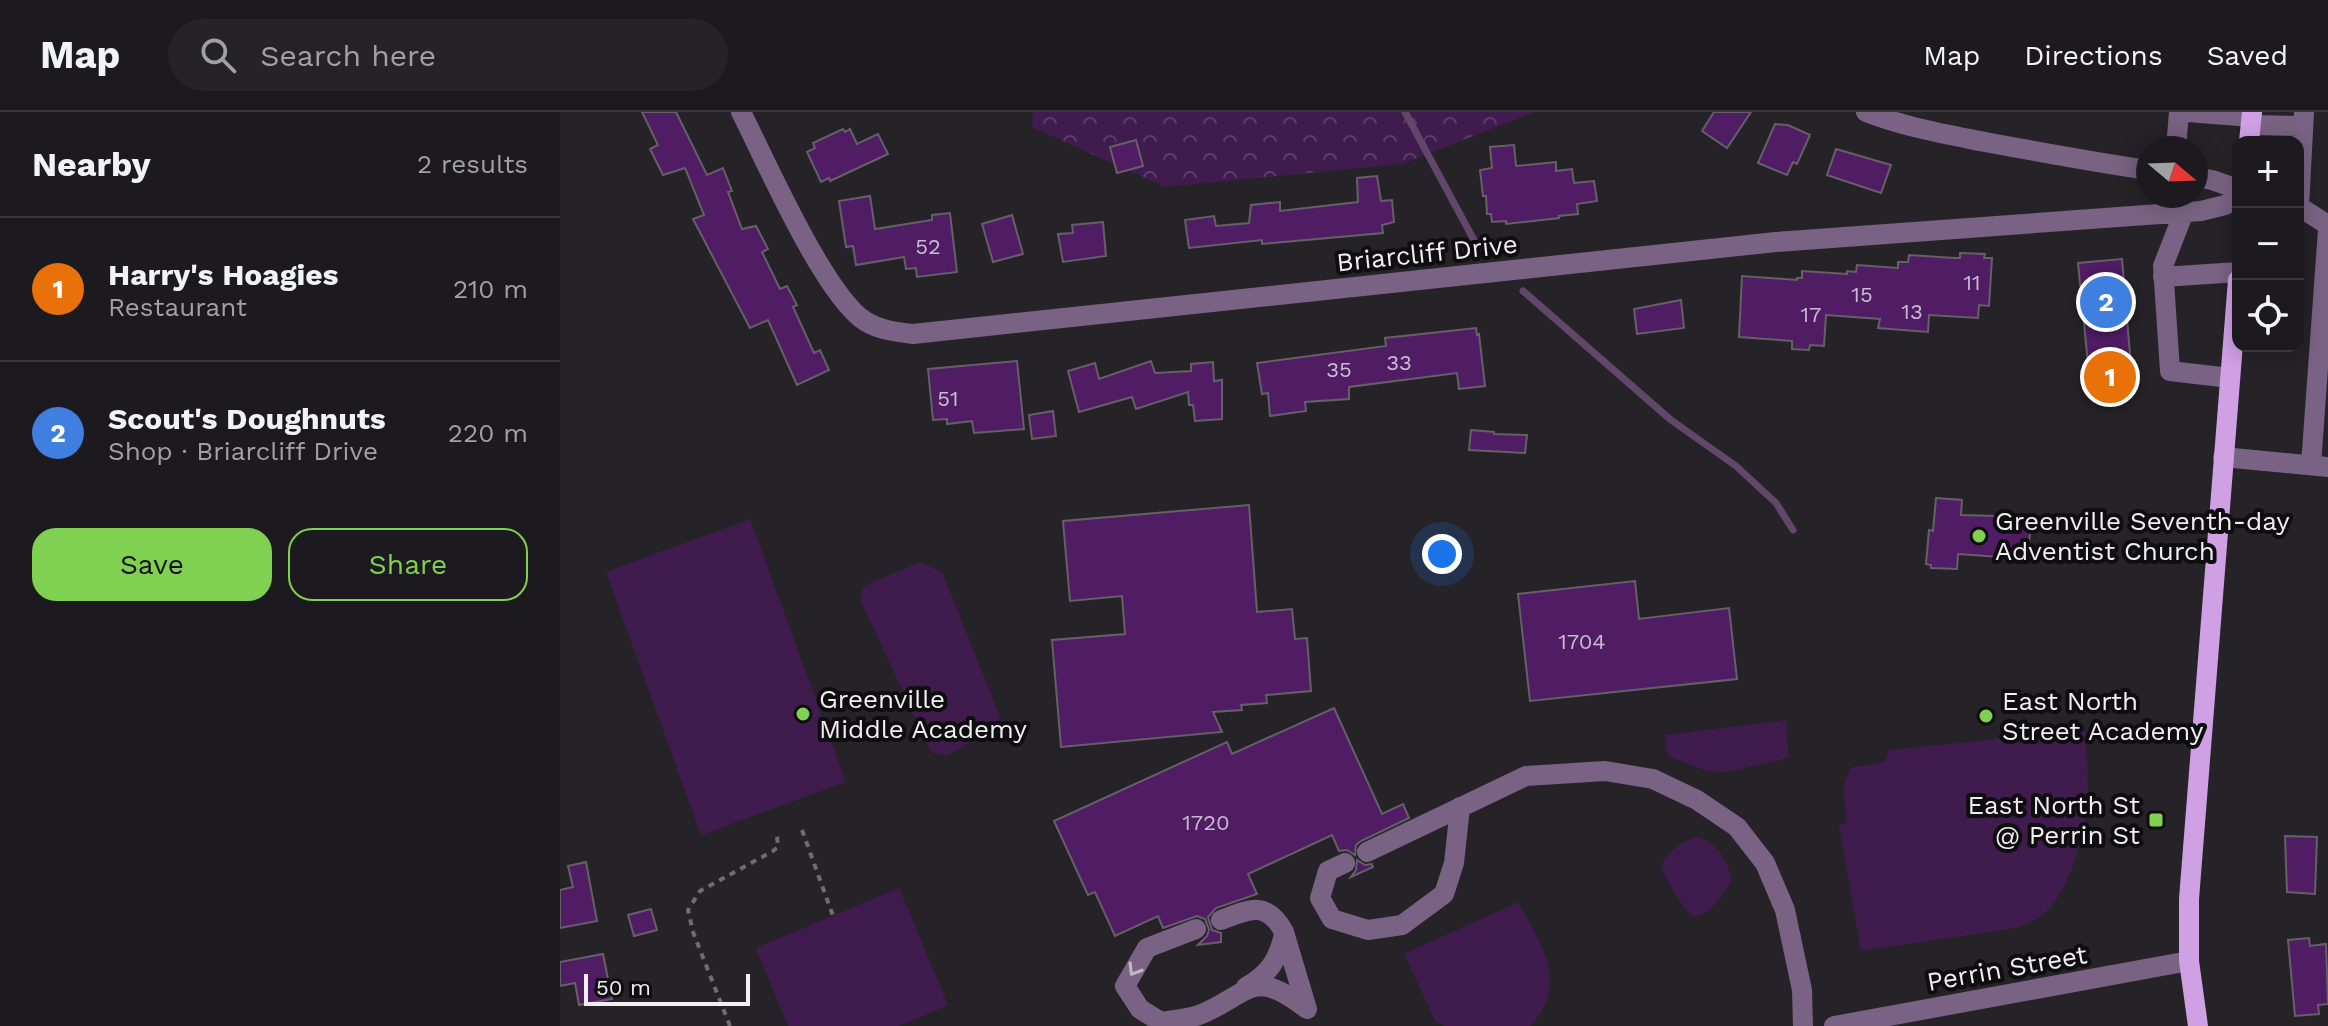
<!DOCTYPE html>
<html lang="en">
<head>
<meta charset="utf-8">
<style>
  body { margin:0; font-family:"Work Sans",sans-serif; background:#252327; color:#f1f3f6 }
  .controls { position:absolute; right:24px; top:24px; display:grid; overflow:hidden; border-radius:16px; box-shadow:0 4px 20px #0003 }
  .controls button { width:72px; height:72px; display:grid; place-items:center; padding:0; border:0; border-bottom:2px solid #3a383c; background:#1c1a1e; color:#f1f3f6; font:40px sans-serif }
  .compass { position:absolute; left:1576px; top:24px; width:72px; height:72px; border-radius:50%; background:#1c1a1e; box-shadow:0 4px 20px #0003; rotate:109deg }
  .scale { position:absolute; left:24px; bottom:20px; width:166px; box-sizing:border-box; padding-left:8px; border:4px solid #f1eef2; border-top:0; font-size:22px; line-height:28px; white-space:nowrap; color:#f1eef2; -webkit-text-stroke:6px #0e0d0f; paint-order:stroke }
  .you { position:absolute; left:882px; top:442px; width:28px; height:28px; margin:-20px; border:6px solid #fff; border-radius:50%; background:#1a73e8; box-shadow:0 0 0 12px #1a73e833 }
  .badge { display:grid; place-items:center; width:52px; height:52px; border-radius:50%; background:#80d051; color:#fff; font-size:26px; font-weight:700 }
  .pin { position:absolute; translate:-50% -50%; border:4px solid #fff; box-shadow:0 2px 8px #0006 }
  .list { margin:0; padding:0; list-style:none }
  h2 { display:flex; justify-content:space-between; align-items:center; height:104px; margin:0; padding:0 32px; font-size:34px }
  h2 small { font-size:26px; font-weight:400; color:#a0a1a4 }
  .list li { display:grid; grid-template-columns:52px 1fr auto; gap:24px; align-items:center; box-sizing:border-box; height:144px; padding:0 32px; border-top:2px solid #3a383c }
  .list b { display:block; font-size:30px; white-space:nowrap }
  .list p { margin:0; font-size:26px; white-space:nowrap; color:#a0a1a4 }
  .list em { font-size:26px; font-style:normal; color:#a0a1a4 }
  .actions { display:flex; gap:16px; padding:24px 32px }
  .actions a { flex:1; padding:18px 0; border:2px solid #80d051; border-radius:24px; text-align:center; font-size:28px; color:#80d051 }
  .actions .main { background:#80d051; color:#111 }
  .icon { flex:none; width:44px; height:44px; fill:none; stroke:currentColor; stroke-width:2; stroke-linecap:round; stroke-linejoin:round }
  .map { position:relative; flex:none; width:1768px; height:914px; overflow:hidden }
  header { display:flex; align-items:center; gap:48px; box-sizing:border-box; height:112px; padding:0 40px; background:#1c1a1e; border-bottom:2px solid #3a383c }
  header strong { font-size:38px }
  nav { display:flex; gap:44px; margin-inline-start:auto; font-size:28px }
  .search { width:560px; height:72px; background:#252327; display:flex; align-items:center; gap:20px; box-sizing:border-box; padding:0 28px; border-radius:44px; color:#a0a1a4; font-size:30px }
  main { display:flex }
  aside { flex:1; background:#1c1a1e }
  .map>svg:first-child { display:block }
  .green { fill:#3f1c4d }
  .forest { fill:url(#forest-crowns) }
  .lines { fill:none; stroke-linecap:round; stroke-linejoin:round }
  .stream { stroke:#62476b; stroke-width:7 }
  .building { fill:#501c64; stroke:#656067; stroke-width:2 }
  .path { stroke:#706d71; stroke-width:4; stroke-dasharray:6 6; stroke-linecap:butt }
  .minor { stroke:#796283; stroke-width:20 }
  .major { stroke:#cfa0e4; stroke-width:20 }
  .oneway { stroke:#c1b6c6 }
  .poi-dot { fill:#80d051; stroke:#0e0d0f; stroke-width:3 }
  .labels { text-anchor:middle; stroke-width:8; stroke-linejoin:round; paint-order:stroke }
  .number-label { font-size:22px; fill:#c9bace }
  .street-label { font-size:26px; fill:#f1eef2; stroke:#0e0d0f }
  .poi-label { font-size:26px; fill:#f1eef2; stroke:#0e0d0f; text-anchor:start }
</style>
</head>
<body>
<header>
<strong>Map</strong>
<div class="search"><svg class="icon" aria-label="search" viewBox="0 0 24 24"><circle cx="10" cy="10" r="6"/><path d="M15 15l6 6"/></svg>Search here</div>
<nav><a>Map</a><a>Directions</a><a>Saved</a></nav>
</header>
<main>
<aside>
<h2>Nearby<small>2 results</small></h2>
<ul class="list">
<li><span class="badge" style="background:#e8710a">1</span><div><b>Harry's Hoagies</b><p>Restaurant</p></div><em>210 m</em></li>
<li><span class="badge" style="background:#3f7fe0">2</span><div><b>Scout's Doughnuts</b><p>Shop · Briarcliff Drive</p></div><em>220 m</em></li>
</ul>
<div class="actions"><a class="main">Save</a><a>Share</a></div>
</aside>
<div class="map">
<svg width="1768" height="914" viewBox="0 0 1768 914">
  <defs>
    <pattern id="forest-crowns" width="20" height="18" patternUnits="userSpaceOnUse" patternTransform="scale(2)"><rect width="20" height="18" fill="#3f1c4d"/><path d="M2 6a3 3 0 1 1 6 0M12 15a3 3 0 1 1 6 0" fill="none" stroke="#5b3d67"/></pattern>
  </defs>
  <rect width="100%" height="100%" fill="#262328"/>
  <path class="green" d="M 190,407 L 286,670 L 141,723 L 46,460 Z
    M 360,450 L 382,460 L 440,605 L 436,614 L 387,644 L 371,640 L 300,487 L 304,474 Z
    M 1226,608 L 1229,646 L 1167,660 L 1148,659 L 1110,645 L 1106,638 L 1105,623 Z
    M 1525,618 C 1526,637 1528,656 1528,675 C 1529,709 1512,773 1488,798 C 1479,807 1467,812 1456,816 L 1301,839 L 1279,713 L 1287,710 L 1283,678 L 1290,656 L 1325,650 L 1329,638 Z
    M 1136,725 C 1156,729 1168,748 1171,767 C 1166,782 1150,802 1134,805 C 1125,801 1104,764 1101,754 C 1108,738 1121,731 1136,725 Z
    M 339,776 L 388,893 L 339,914 L 228,914 L 196,836 Z
    M 958,790 C 982,834 1009,868 971,914 L 884,914 L 875,908 L 844,842 Z"/>
  <path class="forest" d="M 473,0 L 974,0 L 842,52 L 605,75 L 472,15 Z"/>
  <g class="lines">
    <path class="stream" d="M 845,0 L 915,130
      M 963,179 L 1111,308 L 1176,354 L 1216,391 L 1233,418"/>
  </g>
  <path class="building" d="M 82,0 L 116,0 L 147,63 L 163,56 L 172,79 L 168,80 L 182,117 L 196,114 L 208,137 L 202,140 L 220,177 L 227,174 L 237,193 L 233,195 L 254,241 L 260,238 L 269,258 L 237,273 L 208,208 L 190,216 L 133,107 L 144,103 L 125,56 L 103,63 L 90,37 L 98,33 Z
    M 1154,0 L 1191,0 L 1167,36 L 1142,19 Z
    M 1215,12 L 1228,13 L 1250,23 L 1237,52 L 1233,50 L 1227,63 L 1198,51 Z
    M 283,17 L 285,20 L 290,17 L 297,32 L 318,22 L 328,42 L 270,69 L 269,66 L 261,70 L 247,40 L 255,36 L 253,31 Z
    M 576,28 L 583,54 L 557,61 L 550,35 Z
    M 954,33 L 956,54 L 996,50 L 996,59 L 1012,57 L 1014,71 L 1034,69 L 1037,89 L 1017,92 L 1018,102 L 999,104 L 999,106 L 946,112 L 946,109 L 932,110 L 931,102 L 927,102 L 926,84 L 923,84 L 920,58 L 932,56 L 930,35 Z
    M 1276,37 L 1331,53 L 1321,81 L 1267,63 Z
    M 817,64 L 821,89 L 832,88 L 834,110 L 822,113 L 823,121 L 702,132 L 702,128 L 629,136 L 625,108 L 654,104 L 656,114 L 689,111 L 691,93 L 720,90 L 720,99 L 798,90 L 797,66 Z
    M 310,84 L 315,117 L 372,108 L 372,103 L 390,101 L 397,160 L 357,165 L 356,156 L 346,157 L 344,145 L 296,153 L 293,134 L 286,135 L 279,89 Z
    M 452,103 L 463,142 L 433,150 L 422,112 Z
    M 543,110 L 546,144 L 503,150 L 498,122 L 513,121 L 512,113 Z
    M 1400,141 L 1425,142 L 1424,146 L 1432,146 L 1429,194 L 1419,193 L 1418,206 L 1369,203 L 1368,220 L 1318,216 L 1320,207 L 1266,203 L 1264,234 L 1250,233 L 1249,238 L 1232,237 L 1232,229 L 1179,225 L 1182,164 L 1237,168 L 1237,166 L 1242,166 L 1242,159 L 1287,162 L 1287,159 L 1296,160 L 1297,153 L 1338,156 L 1338,150 L 1348,150 L 1349,143 L 1395,146 L 1400,146 Z
    M 1562,147 L 1573,278 L 1531,282 L 1518,151 Z
    M 1121,188 L 1124,216 L 1077,222 L 1074,197 Z
    M 916,216 L 917,223 L 919,222 L 925,274 L 899,277 L 897,261 L 789,275 L 789,287 L 745,290 L 746,299 L 710,304 L 708,281 L 702,282 L 697,251 L 826,234 L 825,226 Z
    M 457,249 L 464,317 L 414,321 L 412,309 L 387,312 L 387,307 L 373,308 L 368,257 Z
    M 591,249 L 595,261 L 631,259 L 631,252 L 653,250 L 654,269 L 662,268 L 662,307 L 635,309 L 633,293 L 629,293 L 628,280 L 576,297 L 572,285 L 519,300 L 508,259 L 535,251 L 539,267 Z
    M 493,299 L 496,324 L 472,327 L 469,303 Z
    M 911,318 L 934,320 L 934,322 L 967,323 L 965,341 L 909,338 Z
    M 1376,386 L 1402,388 L 1401,403 L 1471,405 L 1468,447 L 1398,442 L 1397,457 L 1371,456 L 1371,453 L 1366,452 L 1369,418 L 1373,419 Z
    M 689,393 L 697,500 L 732,497 L 735,527 L 747,526 L 751,579 L 706,583 L 707,591 L 681,593 L 682,598 L 653,600 L 662,620 L 501,635 L 492,528 L 565,522 L 562,484 L 510,489 L 503,409 Z
    M 1075,469 L 1079,507 L 1169,496 L 1177,567 L 970,589 L 958,482 Z
    M 774,596 L 822,702 L 843,692 L 849,706 L 801,729 L 796,733 L 795,743 L 787,738 L 779,739 L 772,723 L 688,762 L 697,782 L 656,796 L 648,805 L 652,818 L 661,821 L 661,830 L 638,833 L 647,824 L 649,818 L 645,807 L 637,804 L 603,816 L 598,804 L 555,824 L 535,780 L 528,783 L 494,709 L 667,630 L 672,642 Z
    M 1725,724 L 1757,725 L 1755,782 L 1727,780 Z
    M 797,748 L 805,753 L 812,752 L 813,755 L 791,765 L 796,758 Z
    M 26,750 L 37,809 L 0,816 L 0,778 L 13,775 L 8,754 Z
    M 91,797 L 97,818 L 74,824 L 68,803 Z
    M 1749,826 L 1750,834 L 1766,832 L 1768,892 L 1758,893 L 1759,902 L 1735,904 L 1728,828 Z
    M 43,842 L 52,887 L 19,893 L 15,871 L 0,874 L 0,850 Z"/>
  <g class="lines">
    <path class="path" d="M 242,718 L 273,804
      M 170,914 L 133,820 L 128,798 L 140,779 L 213,739 L 218,735 L 217,724"/>
    <path class="minor" d="M 181,0 C 205,47 264,183 305,209 C 319,218 336,220 353,222 L 1216,130 L 1641,99 L 1665,93 L 1678,85
      M 1306,0 C 1344,15 1385,22 1425,30 C 1479,40 1533,50 1588,58
      M 1628,0 L 1692,5
      M 1691,13 L 1743,14
      M 1616,36 L 1619,0
      M 1636,65 L 1652,68 L 1678,77
      M 1738,94 L 1768,113
      M 1739,95 L 1744,0
      M 1624,100 L 1603,154 L 1610,259 L 1670,266
      M 1603,165 L 1678,160
      M 1663,345 L 1768,355
      M 1751,353 L 1768,118
      M 807,740 L 966,664 L 1045,659 L 1093,667 L 1137,688 L 1177,715 L 1205,751 L 1225,798 L 1242,878 L 1243,914
      M 785,751 L 768,759 L 760,786 L 772,807 L 808,818 L 842,813 L 884,782 L 894,751 L 900,695
      M 636,817 L 587,836 L 565,874 L 580,897 L 601,910 C 613,908 627,907 639,903 C 690,883 691,853 747,897 L 724,820 C 707,788 689,797 661,808
      M 686,875 C 709,862 718,848 724,823
      M 1274,914 L 1629,849"/>
    <path class="major" d="M 1689,30 L 1692,0
      M 1638,914 L 1629,849 L 1629,787 L 1678,168"/>
  </g>
  <defs><path id="oneway-chevron" d="M-2-3.5L2.5 0L-2 3.5" fill="none" stroke-width="1.6" stroke-linecap="round" stroke-linejoin="round" transform="scale(2)"/></defs>
  <use class="oneway" href="#oneway-chevron" transform="translate(574 858) rotate(121)"/>
  <g class="poi-dot">
    <circle cx="1419" cy="424" r="8"/>
    <circle cx="243" cy="602" r="8"/>
    <circle cx="1426" cy="604" r="8"/>
    <rect x="1588" y="700" width="16" height="16" rx="4"/>
  </g>
  <g class="labels">
    <g class="number-label">
      <text x="368" y="142">52</text>
      <text x="1412" y="178">11</text>
      <text x="1302" y="190">15</text>
      <text x="1352" y="207">13</text>
      <text x="1251" y="210">17</text>
      <text x="839" y="258">33</text>
      <text x="779" y="265">35</text>
      <text x="388" y="294">51</text>
      <text x="1022" y="537">1704</text>
      <text x="646" y="718">1720</text>
    </g>
    <g class="street-label">
      <text transform="translate(867 141) rotate(-6)" y="9">Briarcliff Drive</text>
      <text transform="translate(1447 856) rotate(-10)" y="9">Perrin Street</text>
    </g>
    <g class="poi-label">
      <text x="1435" y="418">Greenville Seventh-day<tspan x="1435" dy="30">Adventist Church</tspan></text>
      <text x="259" y="596">Greenville<tspan x="259" dy="30">Middle Academy</tspan></text>
      <text x="1442" y="598">East North<tspan x="1442" dy="30">Street Academy</tspan></text>
      <text x="1580" y="702" text-anchor="end">East North St<tspan x="1580" dy="30">@ Perrin St</tspan></text>
    </g>
  </g>
</svg>
<div class="controls">
<button>+</button>
<button>−</button>
<button><svg class="icon" aria-label="locate" viewBox="0 0 24 24"><circle cx="12" cy="12" r="6"/><path d="M12 2v4M12 18v4M2 12h4M18 12h4"/></svg></button>
</div>
<svg class="compass" viewBox="-18 -18 36 36"><path d="M0-13l5 13h-10z" fill="#e53935"/><path d="M0 13l5-13h-10z" fill="#a0a1a4"/></svg>
<div class="scale">50 m</div>
<div class="you"></div>
<div class="pin badge" style="left:1550px;top:265px;background:#e8710a">1</div>
<div class="pin badge" style="left:1546px;top:190px;background:#3f7fe0">2</div>
</div>
</main>
</body>
</html>
